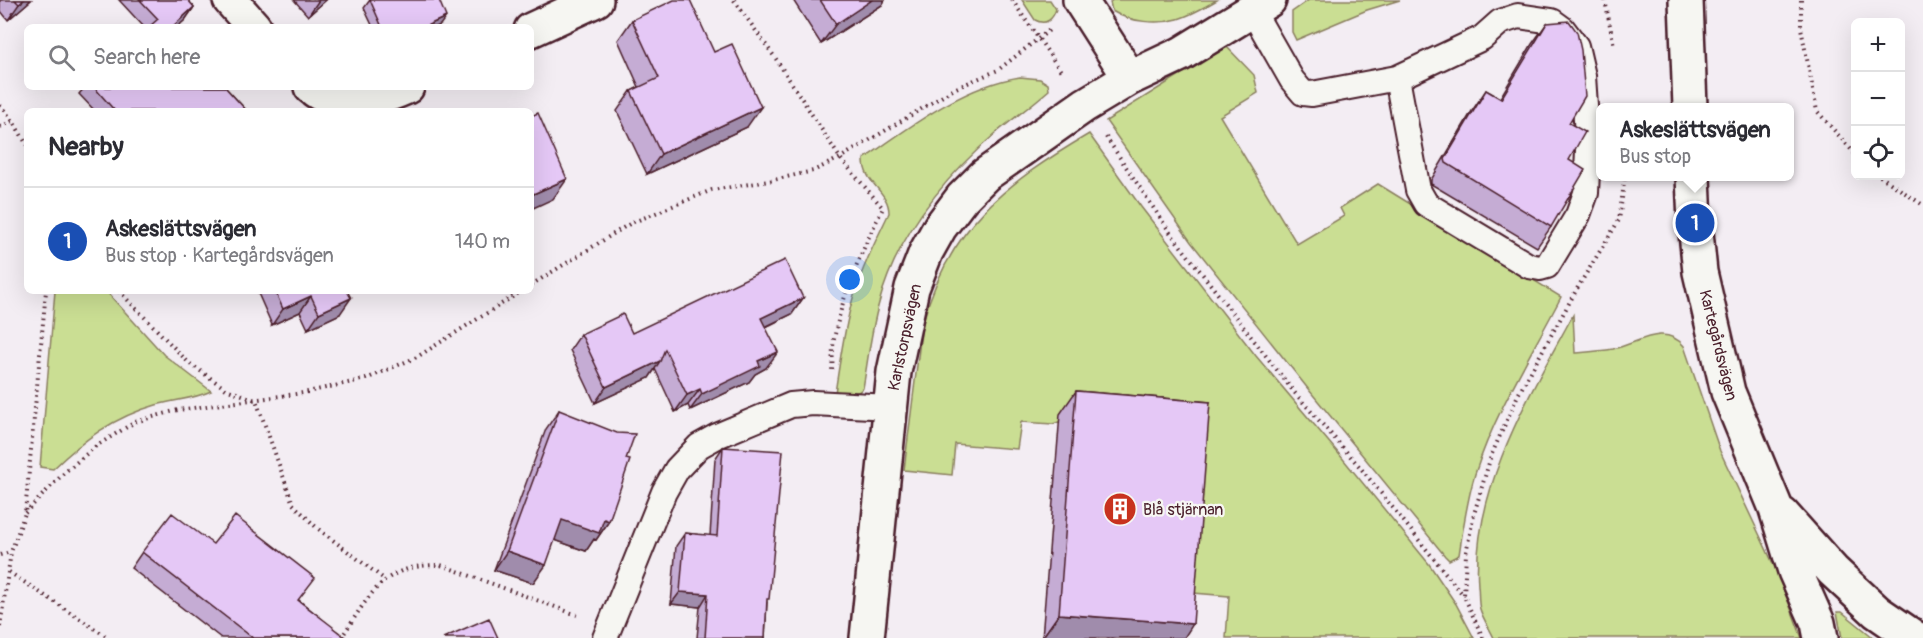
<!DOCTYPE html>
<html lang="en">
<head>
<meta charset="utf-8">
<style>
  body { margin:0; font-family:Pangolin,sans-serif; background:#f2f2f3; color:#2b2b33 }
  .controls { position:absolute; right:18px; top:18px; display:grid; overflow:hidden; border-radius:9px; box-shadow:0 6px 24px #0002 }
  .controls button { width:54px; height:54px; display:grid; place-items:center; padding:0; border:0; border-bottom:2px solid #e1e1e2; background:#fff; color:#2b2b33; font:30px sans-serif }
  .you { position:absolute; left:850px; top:280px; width:21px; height:21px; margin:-15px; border:4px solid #fff; border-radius:50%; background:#1a73e8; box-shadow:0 0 0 9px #1a73e833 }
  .badge { display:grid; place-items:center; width:39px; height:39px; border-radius:50%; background:#7c3aed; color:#fff; font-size:20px; font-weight:700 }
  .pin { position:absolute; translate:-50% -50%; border:3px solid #fff; box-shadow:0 2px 6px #0006 }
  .popup { position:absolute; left:1596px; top:103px; width:198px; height:78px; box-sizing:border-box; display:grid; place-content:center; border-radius:9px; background:#fff; filter:drop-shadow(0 2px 4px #0005); font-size:20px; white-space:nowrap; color:#7c7c81 }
  .popup b { font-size:22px; color:#2b2b33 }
  .popup::after { content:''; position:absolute; left:50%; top:100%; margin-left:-12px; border:12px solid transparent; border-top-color:#fff }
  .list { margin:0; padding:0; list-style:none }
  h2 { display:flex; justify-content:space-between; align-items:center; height:78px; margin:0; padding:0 24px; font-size:26px }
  h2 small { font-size:20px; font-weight:400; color:#7c7c81 }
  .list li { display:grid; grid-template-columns:39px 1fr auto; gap:18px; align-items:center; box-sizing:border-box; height:108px; padding:0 24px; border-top:2px solid #e1e1e2 }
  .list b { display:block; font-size:22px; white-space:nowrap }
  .list p { margin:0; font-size:20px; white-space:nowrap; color:#7c7c81 }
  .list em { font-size:20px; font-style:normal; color:#7c7c81 }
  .icon { flex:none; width:33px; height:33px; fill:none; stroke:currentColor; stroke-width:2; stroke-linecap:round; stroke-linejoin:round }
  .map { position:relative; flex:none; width:1923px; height:638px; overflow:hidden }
  .search { position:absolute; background:#fff; box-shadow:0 6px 24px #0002; left:24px; top:24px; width:510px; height:66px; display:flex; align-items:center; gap:15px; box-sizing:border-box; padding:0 21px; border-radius:9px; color:#7c7c81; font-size:22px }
  .panel { position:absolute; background:#fff; box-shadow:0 6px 24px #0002; left:24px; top:108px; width:510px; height:186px; border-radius:9px }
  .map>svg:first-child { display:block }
  .grass { fill:#cade93; stroke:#8a7e5f; stroke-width:1.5 }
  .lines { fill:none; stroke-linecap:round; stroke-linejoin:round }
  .service-casing { stroke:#4a1f2b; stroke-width:28 }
  .minor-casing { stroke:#4a1f2b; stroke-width:38 }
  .tertiary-casing { stroke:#4a1f2b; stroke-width:38 }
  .path { stroke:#4a1f2b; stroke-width:4; stroke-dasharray:1.5 4.5; stroke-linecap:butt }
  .service { stroke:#f6f6f2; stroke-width:24 }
  .minor { stroke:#f6f6f2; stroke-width:33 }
  .tertiary { stroke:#f6f6f2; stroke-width:33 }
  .wall { fill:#c5acd4; stroke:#4a1f2b; stroke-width:1.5 }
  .shaded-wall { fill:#a08cac; stroke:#4a1f2b; stroke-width:1.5 }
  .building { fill:#e5c8f6; stroke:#4a1f2b; stroke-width:1.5 }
  .labels { text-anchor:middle; stroke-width:4.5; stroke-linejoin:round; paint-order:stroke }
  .street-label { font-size:16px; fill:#4a1f2b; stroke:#f6f6f2 }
  .poi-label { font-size:16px; fill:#4a1f2b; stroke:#f6f6f2; text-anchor:start }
</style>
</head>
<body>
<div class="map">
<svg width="1923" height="638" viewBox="0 0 1923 638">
  <rect width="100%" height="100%" fill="#f3edf3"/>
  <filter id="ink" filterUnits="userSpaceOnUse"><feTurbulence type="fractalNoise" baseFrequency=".0167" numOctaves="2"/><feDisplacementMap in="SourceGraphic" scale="12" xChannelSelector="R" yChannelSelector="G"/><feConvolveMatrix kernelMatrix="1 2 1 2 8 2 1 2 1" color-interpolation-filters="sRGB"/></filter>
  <g filter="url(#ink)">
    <path class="grass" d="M 1022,0 L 1050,0 L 1056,9 C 1053,19 1046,26 1035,20 Z
      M 1113,0 L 1217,0 C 1205,7 1191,15 1178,19 C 1157,25 1130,22 1112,11 L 1110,2 Z
      M 1309,0 L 1400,0 L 1367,10 L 1296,40 L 1292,32 L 1292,12 Z
      M 1226,46 L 1254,75 L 1258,93 L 1220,116 L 1297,244 L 1344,216 L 1340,208 L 1378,184 L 1561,297 C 1531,355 1495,412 1475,474 C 1467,500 1463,528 1459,555 L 1449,560 L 1445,556 L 1309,390 L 1191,242 L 1106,121 Z
      M 1020,77 L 1040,79 L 1048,84 L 1049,90 C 1032,105 1014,118 996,133 C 944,178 897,236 879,303 C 871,331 868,360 863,388 L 856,394 L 835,393 C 840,361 844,329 853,298 C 862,268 876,240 889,213 C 889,190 863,184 864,159 C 911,126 963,86 1020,77 Z
      M 1089,134 L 1141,207 L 1256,356 L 1339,454 L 1429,564 L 1456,604 L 1474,638 L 1226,638 L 1229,596 L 1181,592 L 1059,422 L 1053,424 L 1021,422 L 1017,449 L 955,444 L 952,475 L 904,470 L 922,325 C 948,227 1006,183 1089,134 Z
      M 55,291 L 106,291 L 164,355 L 211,391 C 194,399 174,400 156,405 C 114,417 83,440 53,469 L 40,467 Z
      M 1573,315 L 1575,353 C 1587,352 1601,351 1613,349 C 1637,344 1664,322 1684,346 L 1720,451 L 1777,572 L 1802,638 L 1494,638 C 1490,629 1483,619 1480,609 C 1478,602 1479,593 1478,586 C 1471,491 1529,396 1573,315 Z
      M 1837,612 L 1842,612 L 1874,638 L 1842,638 Z"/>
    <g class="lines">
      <defs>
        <path id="service" d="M 1252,10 L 1292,80 L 1303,93 L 1312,94 L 1397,78 L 1482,38 L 1500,22 L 1518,16 L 1552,21 L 1563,29 L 1576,46 L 1583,76 L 1588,150 L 1586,193 L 1578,215 L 1547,266 L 1540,268 L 1529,266 L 1426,204 L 1418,190 L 1397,78
          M 605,638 L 664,492 L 677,469 L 699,446 L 717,436 L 791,405 L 813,403 L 890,407"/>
        <path id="minor" d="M 230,0 L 254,27
          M 1080,0 L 1130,78
          M 531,30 L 596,0
          M 311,87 C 338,111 378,100 407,87
          M 867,638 L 894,372 L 912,288 L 926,252 L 940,227 L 962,198 L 985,175 L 1085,105 L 1130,78 L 1181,54 L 1269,0"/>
        <path id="tertiary" d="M 1686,0 L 1690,107
          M 1693,176 L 1695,223 L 1700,272 L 1728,392 L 1775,506 L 1795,571 L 1818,623 L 1821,638
          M 1782,514 L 1833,571 L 1877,612 L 1915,638"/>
      </defs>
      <use href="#service" class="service-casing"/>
      <use href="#minor" class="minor-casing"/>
      <use href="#tertiary" class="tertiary-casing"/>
      <path class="path" d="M 734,0 L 776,59 L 840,158 L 883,208 C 863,248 844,290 835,334 C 832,346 833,359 832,371
        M 1012,0 L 1063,74
        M 1605,0 L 1614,46
        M 1801,0 L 1801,28 L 1817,111 L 1856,155
        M 0,105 L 13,121 L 27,145
        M 0,127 L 13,121
        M 1106,137 L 1169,231 L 1294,392 L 1359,466 L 1464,596
        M 1880,176 L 1923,205
        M 531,285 L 631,223 L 712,190 L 769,181 L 813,171 L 840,158 L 956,88 L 998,70 L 1052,28
        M 119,291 L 189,363 L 226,389 L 256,400 L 293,504 L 317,528 L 384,579
        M 25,513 L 65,472 L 96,446 L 135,422 L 178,410 L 303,393 L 366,379 L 417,357 L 522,291
        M 0,555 L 11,552
        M 9,572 L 109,638
        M 0,627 L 11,552 L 25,513 L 46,291
        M 341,638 C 371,594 382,564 441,565 L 577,615
        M 1483,638 L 1464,596 L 1466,553 L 1474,514 L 1491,456 L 1518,395 L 1578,287 L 1619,220 L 1625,176"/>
      <use href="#service" class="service"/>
      <use href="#minor" class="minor"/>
      <use href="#tertiary" class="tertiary"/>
    </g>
    <path class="wall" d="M 0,0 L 31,0 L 8,20 L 0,10 Z
      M 119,0 L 188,0 L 194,7 L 185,20 L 177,27 L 144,27 Z
      M 294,0 L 326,0 L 308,16 Z
      M 370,0 L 440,25 L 436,27 L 373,27 L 364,8 Z
      M 793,0 L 885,0 L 882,5 L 821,44 Z
      M 632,20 L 747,127 L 647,174 L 617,111 L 631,91 L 639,87 L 618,40 Z
      M 1547,23 L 1569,123 L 1569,160 L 1551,227 L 1537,247 L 1431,184 L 1431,180 L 1472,111 L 1486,90 L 1500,98 L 1532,44 Z
      M 85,87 L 225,87 L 247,111 L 95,111 L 79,94 Z
      M 257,291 L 347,291 L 340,314 L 308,329 L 300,312 L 272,325 Z
      M 803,298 L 792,314 L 766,327 L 766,368 L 755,374 L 749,382 L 690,410 L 688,405 L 675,412 L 655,369 L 649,378 L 595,403 L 570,350 L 581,334 L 632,333 Z
      M 1076,391 L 1210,402 L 1042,638 L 1060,414 Z
      M 559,410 L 626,459 L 609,521 L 596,540 L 594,539 L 586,551 L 555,540 L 533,583 L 494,570 L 546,429 Z
      M 723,447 L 767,602 L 765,638 L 697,638 L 700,607 L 671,604 L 676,546 L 685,533 L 710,536 L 715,459 Z
      M 213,544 L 299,600 L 333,628 L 346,638 L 221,638 L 131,568 L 142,552 Z"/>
    <path class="shaded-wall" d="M 24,0 L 31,0 L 8,20 L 19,4 Z
      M 319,0 L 326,0 L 308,16 Z
      M 872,0 L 885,0 L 882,5 L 821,44 L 836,24 Z
      M 194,7 L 185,20 L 177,27 L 172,27 Z
      M 446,17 L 440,25 L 436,27 L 424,27 Z
      M 761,107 L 747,127 L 647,174 L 661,154 Z
      M 567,179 L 553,199 L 531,209 L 531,195 Z
      M 311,296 L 300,312 L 272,325 L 283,309 Z
      M 351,298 L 340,314 L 308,329 L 319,313 Z
      M 803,298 L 792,314 L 750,334 L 761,318 Z
      M 778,352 L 766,368 L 755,374 L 749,382 L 690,410 L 702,394 L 758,361 Z
      M 660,361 L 649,378 L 595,403 L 606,387 Z
      M 700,389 L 688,405 L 675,412 L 687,395 Z
      M 604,519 L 609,521 L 596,540 L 594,539 L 586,551 L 549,538 L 562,520 Z
      M 507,551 L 546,565 L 533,583 L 494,570 Z
      M 680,592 L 708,594 L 700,607 L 671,604 Z
      M 1059,614 L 1193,624 L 1184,638 L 1042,638 Z"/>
    <path class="building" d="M 15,0 L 24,0 L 19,4 Z
      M 140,0 L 188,0 L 194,7 L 172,27 L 149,27 L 158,19 Z
      M 370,0 L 439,0 L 446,17 L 424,27 L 382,27 Z
      M 674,0 L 690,0 L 714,52 L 732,44 L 761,107 L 661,154 L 631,91 L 659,78 L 632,20 Z
      M 820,0 L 872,0 L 836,24 Z
      M 1569,21 L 1577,32 L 1581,50 L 1585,96 L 1569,123 L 1585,132 L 1569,160 L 1585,170 L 1551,227 L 1446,163 L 1445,159 L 1486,90 L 1501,99 L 1547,23 Z
      M 94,87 L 225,87 L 247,111 L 115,111 Z
      M 538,113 L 567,179 L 531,195 L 531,116 Z
      M 785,260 L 803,298 L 761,318 L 778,352 L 758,361 L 760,366 L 702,394 L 700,389 L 687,395 L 665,349 L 660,361 L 606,387 L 581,334 L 623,314 L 632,333 Z
      M 275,291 L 347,291 L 351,298 L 319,313 L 311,296 L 283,309 Z
      M 1076,391 L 1210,402 L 1193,624 L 1059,614 Z
      M 559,410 L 617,433 L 635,434 L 626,459 L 630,460 L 609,521 L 604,519 L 599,533 L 562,520 L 546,565 L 507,551 Z
      M 723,447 L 783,451 L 769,599 L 767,599 L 765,638 L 705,638 L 708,594 L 680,592 L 685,533 L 717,536 Z
      M 172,513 L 213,544 L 235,516 L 315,578 L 298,600 L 333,627 L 333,628 L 346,638 L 253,638 L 142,552 Z
      M 489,618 L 498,638 L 443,638 Z"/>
  </g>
  <defs>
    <symbol id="building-disc" viewBox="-11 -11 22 22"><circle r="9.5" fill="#c8321e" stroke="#f6f6f2"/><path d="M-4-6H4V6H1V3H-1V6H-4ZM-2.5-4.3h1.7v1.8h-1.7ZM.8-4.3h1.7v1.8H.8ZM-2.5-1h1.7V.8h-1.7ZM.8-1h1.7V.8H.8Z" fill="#fff"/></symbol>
  </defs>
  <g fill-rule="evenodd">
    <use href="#building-disc" x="1101" y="490" width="38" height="38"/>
  </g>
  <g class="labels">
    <g class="street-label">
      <text transform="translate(904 337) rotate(-78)" y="6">Karlstorpsvägen</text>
      <text transform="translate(1719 345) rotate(76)" y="6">Kartegårdsvägen</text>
    </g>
    <g class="poi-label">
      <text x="1143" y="515">Blå stjärnan</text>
    </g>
  </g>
</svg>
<div class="controls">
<button>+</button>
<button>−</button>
<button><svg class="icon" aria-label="locate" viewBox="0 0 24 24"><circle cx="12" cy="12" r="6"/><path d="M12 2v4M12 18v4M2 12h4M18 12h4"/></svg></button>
</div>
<div class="you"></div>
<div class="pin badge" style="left:1695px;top:223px;background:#1a4fb4">1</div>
<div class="popup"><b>Askeslättsvägen</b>Bus stop</div>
<div class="search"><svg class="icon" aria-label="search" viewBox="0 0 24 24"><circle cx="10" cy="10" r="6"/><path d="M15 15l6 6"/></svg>Search here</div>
<section class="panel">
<h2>Nearby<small></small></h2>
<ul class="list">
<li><span class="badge" style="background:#1a4fb4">1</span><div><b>Askeslättsvägen</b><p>Bus stop · Kartegårdsvägen</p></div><em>140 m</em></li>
</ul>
</section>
</div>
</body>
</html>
